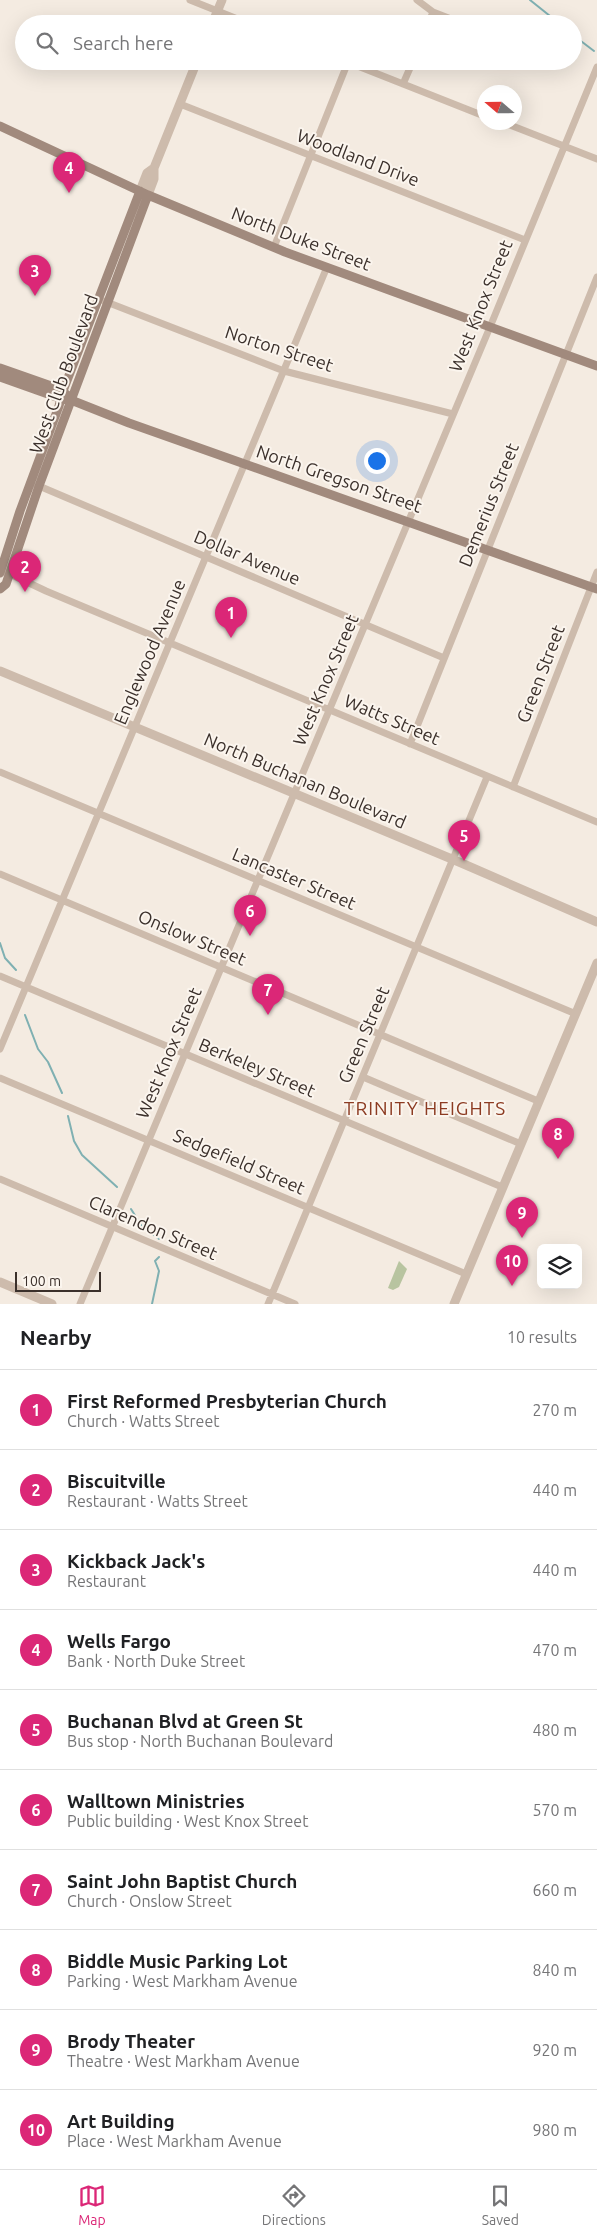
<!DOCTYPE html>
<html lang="en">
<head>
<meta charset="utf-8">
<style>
  body { margin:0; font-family:Ubuntu,sans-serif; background:#f2f2f2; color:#202124 }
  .controls { position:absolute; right:15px; bottom:15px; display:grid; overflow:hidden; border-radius:8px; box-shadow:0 5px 20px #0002 }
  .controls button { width:45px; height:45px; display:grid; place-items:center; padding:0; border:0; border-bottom:1px solid #e0e0e0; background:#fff; color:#202124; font:25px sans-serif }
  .compass { position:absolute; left:477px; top:85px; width:45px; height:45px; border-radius:50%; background:#fff; box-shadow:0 5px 20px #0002; rotate:290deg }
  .scale { position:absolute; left:15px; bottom:12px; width:86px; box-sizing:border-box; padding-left:5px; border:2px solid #3b302b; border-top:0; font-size:14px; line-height:18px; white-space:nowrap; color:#3b302b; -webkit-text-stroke:4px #fbf5ee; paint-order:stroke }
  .you { position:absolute; left:376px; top:460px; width:18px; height:18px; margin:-12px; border:4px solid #fff; border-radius:50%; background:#1a73e8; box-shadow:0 0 0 8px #1a73e833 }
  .badge { display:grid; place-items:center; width:32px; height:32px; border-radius:50%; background:#db2777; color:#fff; font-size:16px; font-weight:700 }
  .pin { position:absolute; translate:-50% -41px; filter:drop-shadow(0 1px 2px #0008) }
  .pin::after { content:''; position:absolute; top:26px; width:18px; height:15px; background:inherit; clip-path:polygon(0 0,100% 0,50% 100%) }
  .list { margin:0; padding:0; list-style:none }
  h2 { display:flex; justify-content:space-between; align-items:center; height:65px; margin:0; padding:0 20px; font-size:21px }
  h2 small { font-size:16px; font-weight:400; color:#757577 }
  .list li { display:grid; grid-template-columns:32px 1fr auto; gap:15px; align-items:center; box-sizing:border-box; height:80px; padding:0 20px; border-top:1px solid #e0e0e0 }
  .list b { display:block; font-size:19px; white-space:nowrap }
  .list p { margin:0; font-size:16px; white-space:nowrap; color:#757577 }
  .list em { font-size:16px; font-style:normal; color:#757577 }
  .icon { flex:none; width:28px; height:28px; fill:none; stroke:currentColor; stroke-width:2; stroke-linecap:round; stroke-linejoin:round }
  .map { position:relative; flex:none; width:597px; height:1304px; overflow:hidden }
  .search { position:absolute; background:#fff; box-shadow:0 5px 20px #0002; left:15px; right:15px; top:15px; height:55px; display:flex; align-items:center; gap:12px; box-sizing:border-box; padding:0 18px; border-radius:28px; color:#757577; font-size:19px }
  .sheet { height:865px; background:#fff }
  nav { display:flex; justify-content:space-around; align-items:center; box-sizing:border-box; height:70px; border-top:1px solid #e0e0e0; background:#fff; font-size:14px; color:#757577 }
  nav a { display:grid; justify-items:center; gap:2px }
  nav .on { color:#db2777 }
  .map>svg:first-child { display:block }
  .green { fill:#b8c4a0 }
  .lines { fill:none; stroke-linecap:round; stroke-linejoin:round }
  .stream { stroke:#7fb0b2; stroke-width:2 }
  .minor { stroke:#cdbbac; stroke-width:7 }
  .tertiary { stroke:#cdbbac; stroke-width:9 }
  .secondary { stroke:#a18a7d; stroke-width:9 }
  .labels { text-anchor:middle; stroke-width:4; stroke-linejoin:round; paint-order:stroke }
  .street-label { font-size:18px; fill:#3b302b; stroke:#fbf5ee }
  .neighbourhood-label { font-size:19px; letter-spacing:1px; fill:#8c3b22; stroke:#fbf5ee }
</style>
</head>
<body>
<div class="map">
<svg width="597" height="1304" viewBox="0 0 597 1304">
  <rect width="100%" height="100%" fill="#f4ebe1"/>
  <path class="green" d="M 399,1261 L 407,1269 L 399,1287 L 393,1290 L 388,1288 Z"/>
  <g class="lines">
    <path class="stream" d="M 530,0 L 560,24
      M 573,35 L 594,51
      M 0,943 L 5,958 L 16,970
      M 25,1015 L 38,1049 L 48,1062 L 62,1093
      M 68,1116 L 74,1141 L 82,1155 L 117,1187
      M 131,1209 L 141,1225 L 159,1239
      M 152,1304 L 159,1271 L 155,1261 L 159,1257"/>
    <path class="minor" d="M 190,0 L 250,24
      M 417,0 L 433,12 L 464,24
      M 428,24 L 433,12
      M 345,61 L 484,116
      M 403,84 L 413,61
      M 180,104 L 525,240
      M 502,122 L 597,159
      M 274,247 L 348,62
      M 104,301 L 284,371 L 453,414
      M 39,486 L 444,658
      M 10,574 L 46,591 L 597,822
      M 410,744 L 597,277
      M 0,772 L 576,1014
      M 513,787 L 597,572
      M 0,874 L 538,1101
      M 0,976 L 502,1187
      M 0,1049 L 327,267
      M 363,1077 L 521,1144
      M 0,1078 L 466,1274
      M 0,1179 L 295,1304
      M 80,1304 L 490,327 L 597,67
      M 268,1304 L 487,777"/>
    <path class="tertiary" d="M 212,24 L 222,0
      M 140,191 L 147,173 L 154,168
      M 148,195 L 154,179 L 154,168 L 197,61
      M 0,671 L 459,862 L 597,922
      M 0,1282 L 52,1304
      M 454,1304 L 597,963"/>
    <path class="secondary" d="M 0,126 L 148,195 L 285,252 L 597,366
      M 0,368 L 57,388 L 66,394
      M 0,377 L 62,399 L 71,400 L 129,423 L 597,589
      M 0,573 L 20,511 L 59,406 L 63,391 L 140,191
      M 0,589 L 6,584 L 39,486 L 148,195"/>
  </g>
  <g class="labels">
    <g class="street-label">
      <text transform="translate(358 158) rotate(21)" y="6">Woodland Drive</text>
      <text transform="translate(301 239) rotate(21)" y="6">North Duke Street</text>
      <text transform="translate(481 306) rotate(-68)" y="6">West Knox Street</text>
      <text transform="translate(279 349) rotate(18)" y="6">Norton Street</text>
      <text transform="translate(64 374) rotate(-70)" y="6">West Club Boulevard</text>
      <text transform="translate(339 479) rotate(19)" y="6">North Gregson Street</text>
      <text transform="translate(489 505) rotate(-68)" y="6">Demerius Street</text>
      <text transform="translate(247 558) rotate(23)" y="6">Dollar Avenue</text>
      <text transform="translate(150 652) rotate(-67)" y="6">Englewood Avenue</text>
      <text transform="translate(541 674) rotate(-69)" y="6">Green Street</text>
      <text transform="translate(326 680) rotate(-67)" y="6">West Knox Street</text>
      <text transform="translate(392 720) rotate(23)" y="6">Watts Street</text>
      <text transform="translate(305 781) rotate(23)" y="6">North Buchanan Boulevard</text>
      <text transform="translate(294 879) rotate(23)" y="6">Lancaster Street</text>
      <text transform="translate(192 938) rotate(23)" y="6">Onslow Street</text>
      <text transform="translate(364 1035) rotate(-67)" y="6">Green Street</text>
      <text transform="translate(169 1053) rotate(-67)" y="6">West Knox Street</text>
      <text transform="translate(257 1068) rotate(23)" y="6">Berkeley Street</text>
      <text transform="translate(239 1162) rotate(23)" y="6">Sedgefield Street</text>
      <text transform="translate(153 1228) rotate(23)" y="6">Clarendon Street</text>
    </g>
    <g class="neighbourhood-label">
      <text x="425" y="1115">TRINITY HEIGHTS</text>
    </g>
  </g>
</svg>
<div class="controls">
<button><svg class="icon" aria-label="layers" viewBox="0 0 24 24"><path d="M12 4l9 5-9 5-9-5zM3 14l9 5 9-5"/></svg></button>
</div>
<svg class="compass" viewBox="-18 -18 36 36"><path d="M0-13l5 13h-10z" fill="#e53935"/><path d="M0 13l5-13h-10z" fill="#757577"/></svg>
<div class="scale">100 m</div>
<div class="you"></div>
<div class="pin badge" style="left:231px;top:638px">1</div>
<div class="pin badge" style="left:25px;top:592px">2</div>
<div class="pin badge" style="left:35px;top:296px">3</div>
<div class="pin badge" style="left:69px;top:193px">4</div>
<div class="pin badge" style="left:464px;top:861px">5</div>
<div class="pin badge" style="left:250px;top:936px">6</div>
<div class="pin badge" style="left:268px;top:1015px">7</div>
<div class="pin badge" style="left:558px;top:1159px">8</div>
<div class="pin badge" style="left:522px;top:1238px">9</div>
<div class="pin badge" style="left:512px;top:1286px">10</div>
<div class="search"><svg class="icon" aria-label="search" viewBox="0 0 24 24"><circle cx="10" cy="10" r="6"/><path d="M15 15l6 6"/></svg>Search here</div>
</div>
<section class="sheet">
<h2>Nearby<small>10 results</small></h2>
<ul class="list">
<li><span class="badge">1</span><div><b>First Reformed Presbyterian Church</b><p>Church · Watts Street</p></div><em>270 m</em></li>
<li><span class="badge">2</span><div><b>Biscuitville</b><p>Restaurant · Watts Street</p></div><em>440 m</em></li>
<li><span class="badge">3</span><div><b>Kickback Jack's</b><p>Restaurant</p></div><em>440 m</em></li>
<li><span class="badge">4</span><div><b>Wells Fargo</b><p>Bank · North Duke Street</p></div><em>470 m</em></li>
<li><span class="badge">5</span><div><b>Buchanan Blvd at Green St</b><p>Bus stop · North Buchanan Boulevard</p></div><em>480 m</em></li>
<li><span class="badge">6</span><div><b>Walltown Ministries</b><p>Public building · West Knox Street</p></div><em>570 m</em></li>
<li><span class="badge">7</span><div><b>Saint John Baptist Church</b><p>Church · Onslow Street</p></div><em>660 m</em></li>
<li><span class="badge">8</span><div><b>Biddle Music Parking Lot</b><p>Parking · West Markham Avenue</p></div><em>840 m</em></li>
<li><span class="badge">9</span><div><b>Brody Theater</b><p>Theatre · West Markham Avenue</p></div><em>920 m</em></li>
<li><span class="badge">10</span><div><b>Art Building</b><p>Place · West Markham Avenue</p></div><em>980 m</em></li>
</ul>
</section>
<nav>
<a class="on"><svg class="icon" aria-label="map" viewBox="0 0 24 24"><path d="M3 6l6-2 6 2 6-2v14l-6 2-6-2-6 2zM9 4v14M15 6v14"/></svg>Map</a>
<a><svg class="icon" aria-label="directions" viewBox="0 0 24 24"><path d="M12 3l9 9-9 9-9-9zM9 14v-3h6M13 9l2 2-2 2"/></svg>Directions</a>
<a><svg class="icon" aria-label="saved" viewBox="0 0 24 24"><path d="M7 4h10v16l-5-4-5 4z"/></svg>Saved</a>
</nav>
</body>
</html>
